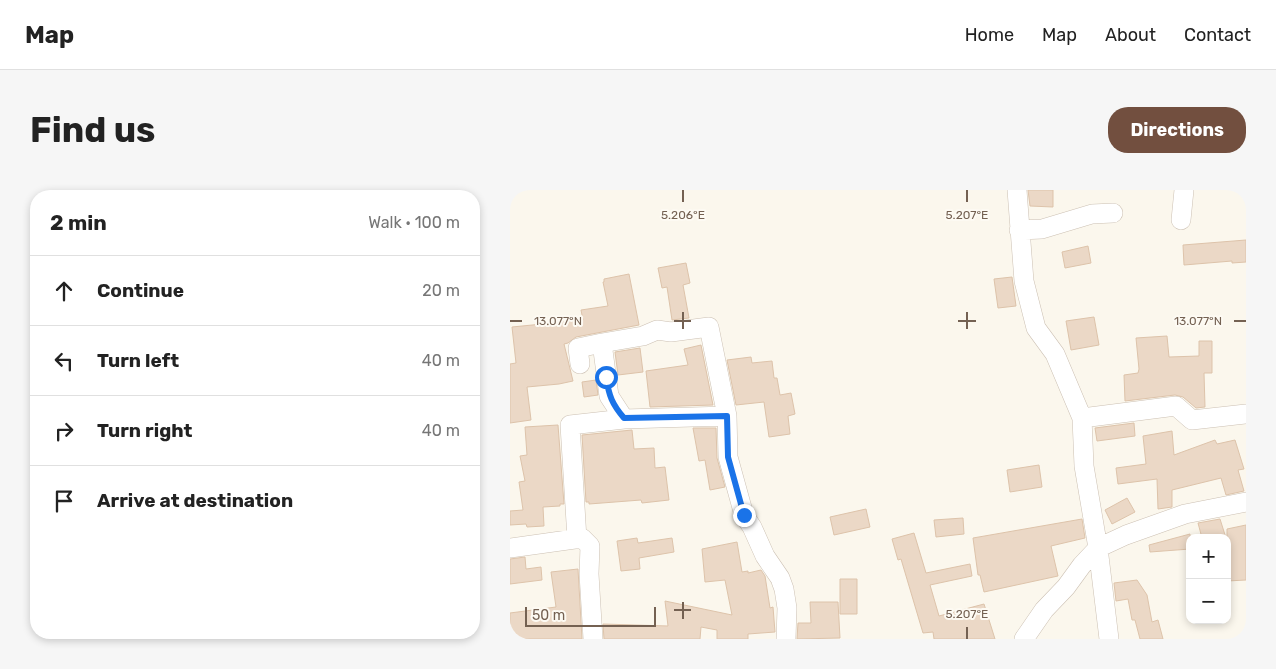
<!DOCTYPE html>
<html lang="en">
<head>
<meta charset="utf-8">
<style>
  body { margin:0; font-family:Rubik,sans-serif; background:#f6f6f6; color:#222 }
  .controls { position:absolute; right:15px; bottom:15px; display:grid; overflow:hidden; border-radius:10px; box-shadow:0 2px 8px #0003 }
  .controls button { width:45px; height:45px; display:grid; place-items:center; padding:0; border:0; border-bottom:1px solid #e0e0e0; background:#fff; color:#222; font:25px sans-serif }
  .scale { position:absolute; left:15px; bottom:12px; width:131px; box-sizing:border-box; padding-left:5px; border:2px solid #746152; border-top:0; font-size:14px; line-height:18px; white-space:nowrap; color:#746152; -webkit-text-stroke:4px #fdfaf3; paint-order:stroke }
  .stop { position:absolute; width:15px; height:15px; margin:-11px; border:4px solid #1a73e8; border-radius:50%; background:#fff }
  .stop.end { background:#1a73e8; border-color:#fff; box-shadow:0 1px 5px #0008 }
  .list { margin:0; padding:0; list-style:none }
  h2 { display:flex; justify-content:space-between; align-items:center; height:65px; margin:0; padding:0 20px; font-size:21px }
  h2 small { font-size:16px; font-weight:400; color:#767676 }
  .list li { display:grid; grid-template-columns:32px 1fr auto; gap:15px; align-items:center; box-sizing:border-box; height:70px; padding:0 20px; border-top:1px solid #e0e0e0 }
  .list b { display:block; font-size:19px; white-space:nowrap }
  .list em { font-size:16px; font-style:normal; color:#767676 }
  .icon { flex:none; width:28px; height:28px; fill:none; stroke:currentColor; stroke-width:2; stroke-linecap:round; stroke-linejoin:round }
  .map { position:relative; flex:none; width:736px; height:449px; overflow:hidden; border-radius:20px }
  header { display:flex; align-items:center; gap:30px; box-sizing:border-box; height:70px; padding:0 25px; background:#fff; border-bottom:1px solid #e0e0e0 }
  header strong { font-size:24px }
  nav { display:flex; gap:28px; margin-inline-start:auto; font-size:18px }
  .intro { display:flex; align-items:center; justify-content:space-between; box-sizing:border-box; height:120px; padding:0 30px }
  h1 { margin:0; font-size:35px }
  .button { padding:12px 22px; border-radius:20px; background:#724f3f; color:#fff; font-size:18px; font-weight:700 }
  main { display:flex; gap:30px; padding:0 30px }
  aside { flex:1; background:#fff; border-radius:20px; box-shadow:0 2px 8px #0003 }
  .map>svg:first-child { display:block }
  .building { fill:#ebd8c6; stroke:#ddc3aa }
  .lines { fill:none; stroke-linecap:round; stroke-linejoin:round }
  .minor-casing { stroke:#ccc0b3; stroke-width:20 }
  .minor { stroke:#fff; stroke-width:19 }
  .route { stroke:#1a73e8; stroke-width:6 }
  .ticks { fill:none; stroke:#746152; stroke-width:2 }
  .ticks-label { font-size:12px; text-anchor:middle; fill:#746152; stroke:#fdfaf3; stroke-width:4; stroke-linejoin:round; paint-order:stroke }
</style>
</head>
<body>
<header>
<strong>Map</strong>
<nav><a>Home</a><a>Map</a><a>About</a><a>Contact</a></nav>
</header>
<div class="intro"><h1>Find us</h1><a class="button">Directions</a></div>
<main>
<aside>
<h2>2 min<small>Walk · 100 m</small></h2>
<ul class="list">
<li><svg class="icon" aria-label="ahead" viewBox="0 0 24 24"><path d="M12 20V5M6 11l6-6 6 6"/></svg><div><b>Continue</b></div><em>20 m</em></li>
<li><svg class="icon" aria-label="left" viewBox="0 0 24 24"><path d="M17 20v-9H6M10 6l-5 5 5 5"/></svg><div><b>Turn left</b></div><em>40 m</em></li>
<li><svg class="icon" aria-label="right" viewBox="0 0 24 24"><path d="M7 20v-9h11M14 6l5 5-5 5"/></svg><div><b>Turn right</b></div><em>40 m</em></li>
<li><svg class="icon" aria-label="arrive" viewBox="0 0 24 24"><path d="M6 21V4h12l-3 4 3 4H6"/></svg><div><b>Arrive at destination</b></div></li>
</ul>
</aside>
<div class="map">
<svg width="736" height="449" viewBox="0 0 736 449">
  <rect width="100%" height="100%" fill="#fbf7ed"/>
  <path class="building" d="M 518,0 L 543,0 L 543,17 L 520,16 Z
    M 736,50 L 736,72 L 722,73 L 722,71 L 674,75 L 673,55 Z
    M 578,56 L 581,73 L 555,78 L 552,62 Z
    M 176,73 L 180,93 L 173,95 L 179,128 L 162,130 L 157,97 L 152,98 L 148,78 Z
    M 119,84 L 129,135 L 66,147 L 58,153 L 54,154 L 63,191 L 49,194 L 17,197 L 21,230 L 0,233 L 0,174 L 6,173 L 2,137 L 73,130 L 71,120 L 98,116 L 93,92 L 94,92 L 94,89 Z
    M 502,87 L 506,116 L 488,118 L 484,89 Z
    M 584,127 L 589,155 L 561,160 L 556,131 Z
    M 657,146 L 659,167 L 689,166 L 689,151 L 702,151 L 702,183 L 694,183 L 695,217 L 686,218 L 673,207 L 665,205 L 615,211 L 614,185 L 628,183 L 629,179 L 626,148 Z
    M 191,155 L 203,215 L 140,217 L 136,181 L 178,175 L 174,159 Z
    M 130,158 L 133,182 L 108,185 L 105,162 Z
    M 241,167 L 242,173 L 262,171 L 264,188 L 267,188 L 270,205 L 281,203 L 285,224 L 278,226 L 280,244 L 259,247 L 254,212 L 226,215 L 217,170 Z
    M 86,190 L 88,205 L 74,207 L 72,192 Z
    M 624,233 L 625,246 L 587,251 L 585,238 Z
    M 48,235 L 54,314 L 50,314 L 50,316 L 33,317 L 34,336 L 17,337 L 16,334 L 0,335 L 0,321 L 13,320 L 9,292 L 15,291 L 10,266 L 17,265 L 15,237 Z
    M 183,238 L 206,238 L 207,268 L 215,297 L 200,300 L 195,270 L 189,271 Z
    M 122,240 L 124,259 L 144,258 L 145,278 L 155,277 L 159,310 L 132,313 L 131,310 L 79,314 L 79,312 L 76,312 L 72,245 Z
    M 662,241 L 664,265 L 705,250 L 707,254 L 725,250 L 734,279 L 728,280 L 734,301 L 716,305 L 711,288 L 662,300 L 662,317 L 648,319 L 647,289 L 608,294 L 606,278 L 636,274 L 633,246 Z
    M 529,275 L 532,297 L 500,302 L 497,280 Z
    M 617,308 L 625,322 L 602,334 L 595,320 Z
    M 356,319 L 360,337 L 324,345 L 320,327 Z
    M 453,328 L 454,344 L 426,347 L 424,330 Z
    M 572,329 L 575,348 L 541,356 L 548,386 L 474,402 L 470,385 L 468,385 L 463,348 Z
    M 710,329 L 716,348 L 692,348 L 688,333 Z
    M 736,335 L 736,390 L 717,391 L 717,339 Z
    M 404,343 L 416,383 L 460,374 L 462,386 L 420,395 L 429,426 L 474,414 L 485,449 L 424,449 L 423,442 L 413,443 L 391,369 L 388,370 L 382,349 Z
    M 680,344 L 680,359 L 640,362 L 639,355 Z
    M 127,348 L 128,353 L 162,348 L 164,362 L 129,368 L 130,379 L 111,381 L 107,351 Z
    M 227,352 L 232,382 L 238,381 L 238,383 L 251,380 L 255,386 L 260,418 L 263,417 L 265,442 L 238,444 L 238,449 L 207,449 L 207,440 L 191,437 L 190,449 L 94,449 L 93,434 L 158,436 L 155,411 L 222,425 L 215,390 L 195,392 L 192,359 Z
    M 15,367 L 16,379 L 31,377 L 32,390 L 0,394 L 0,369 Z
    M 68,379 L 72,449 L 0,449 L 0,423 L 46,417 L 41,382 Z
    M 330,389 L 347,389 L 347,424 L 330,424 Z
    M 627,390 L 637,405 L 642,432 L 648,430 L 653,449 L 630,449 L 625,430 L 622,430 L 618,409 L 606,411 L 604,393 Z
    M 300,412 L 328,412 L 330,448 L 287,449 L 288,433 L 301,433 Z"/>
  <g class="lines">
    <defs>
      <path id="minor" d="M 507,0 L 514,91 L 526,138 L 545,164 L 572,228 L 574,276 L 588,358 L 599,449
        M 671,30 L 674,0
        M 509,40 L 532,39 L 582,24 L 603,23
        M 70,174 L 68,158 L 92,153 L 99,206 L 114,229
        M 217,226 L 218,267 L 234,325 L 242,337 L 255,366 L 270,388 L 274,399 L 277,418 L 276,449
        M 572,228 L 666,216 L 682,230 L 736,224
        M 67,349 L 60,235 L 114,229 L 217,226 L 199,137 L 161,142 L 147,140 L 133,146 L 92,153
        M 0,358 L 72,348 L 80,356 L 79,384 L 83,449
        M 514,449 L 534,420 L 556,397 L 572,375 L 588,358 L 616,345 L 675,324 L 736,312"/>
    </defs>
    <use href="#minor" class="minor-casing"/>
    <use href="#minor" class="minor"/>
  </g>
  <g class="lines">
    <path class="route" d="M 96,187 C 99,206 102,214 114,228 L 217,226 L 218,267 L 234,325"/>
  </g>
  <path class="ticks" d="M 173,0 L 173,12M 457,0 L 457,12M 173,122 L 173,139M 457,122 L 457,139M 0,131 L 12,131M 164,131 L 181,131M 448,131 L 466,131M 724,131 L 736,131M 173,412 L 173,429M 164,420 L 181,420M 457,437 L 457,449"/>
  <g class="ticks-label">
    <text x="173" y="29">5.206°E</text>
    <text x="457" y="29">5.207°E</text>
    <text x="48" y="135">13.077°N</text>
    <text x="688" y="135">13.077°N</text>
    <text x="457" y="428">5.207°E</text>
  </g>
</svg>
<div class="controls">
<button>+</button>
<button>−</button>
</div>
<div class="scale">50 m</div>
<div class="stop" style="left:96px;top:187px"></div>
<div class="stop end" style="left:234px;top:325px"></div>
</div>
</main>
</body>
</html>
